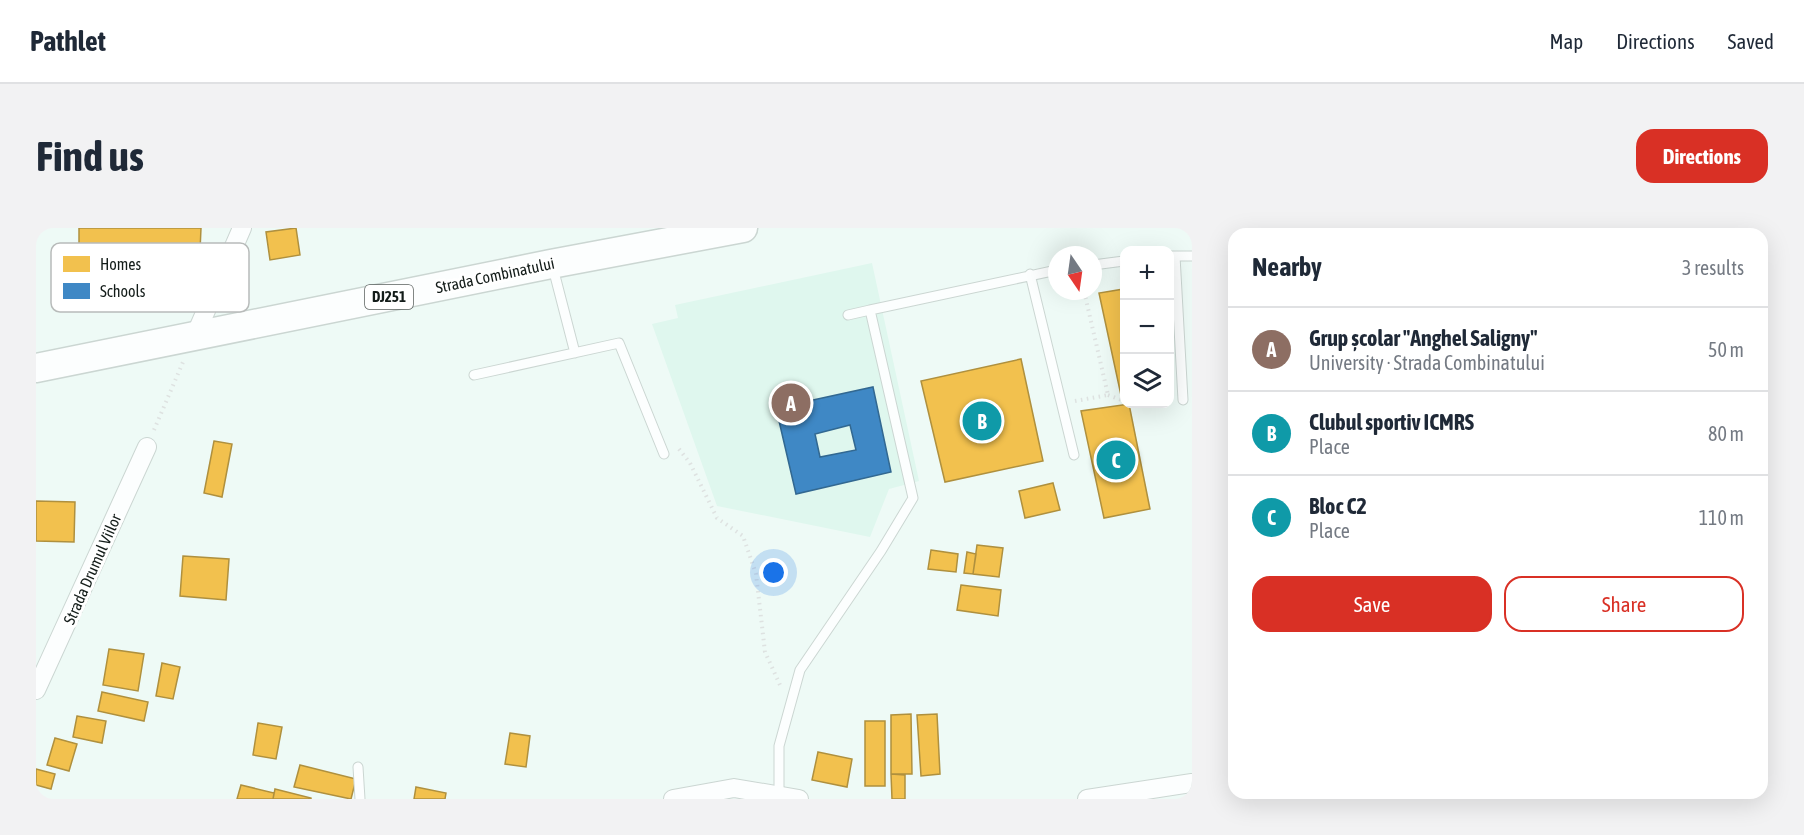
<!DOCTYPE html>
<html lang="en">
<head>
<meta charset="utf-8">
<style>
  body { margin:0; font-family:"Asap Condensed",sans-serif; background:#f2f2f3; color:#1f2937 }
  .controls { position:absolute; right:18px; top:18px; display:grid; overflow:hidden; border-radius:12px; box-shadow:0 6px 24px #0002 }
  .controls button { width:54px; height:54px; display:grid; place-items:center; padding:0; border:0; border-bottom:2px solid #e0e1e3; background:#fff; color:#1f2937; font:30px sans-serif }
  .compass { position:absolute; left:1012px; top:18px; width:54px; height:54px; border-radius:50%; background:#fff; box-shadow:0 6px 24px #0002; rotate:167deg }
  .you { position:absolute; left:738px; top:345px; width:21px; height:21px; margin:-15px; border:4px solid #fff; border-radius:50%; background:#1a73e8; box-shadow:0 0 0 9px #1a73e833 }
  .badge { display:grid; place-items:center; width:39px; height:39px; border-radius:50%; background:#d93025; color:#fff; font-size:20px; font-weight:700 }
  .pin { position:absolute; translate:-50% -50%; border:3px solid #fff; box-shadow:0 2px 6px #0006 }
  .list { margin:0; padding:0; list-style:none }
  h2 { display:flex; justify-content:space-between; align-items:center; height:78px; margin:0; padding:0 24px; font-size:26px }
  h2 small { font-size:20px; font-weight:400; color:#747a83 }
  .list li { display:grid; grid-template-columns:39px 1fr auto; gap:18px; align-items:center; box-sizing:border-box; height:84px; padding:0 24px; border-top:2px solid #e0e1e3 }
  .list b { display:block; font-size:22px; white-space:nowrap }
  .list p { margin:0; font-size:20px; white-space:nowrap; color:#747a83 }
  .list em { font-size:20px; font-style:normal; color:#747a83 }
  .actions { display:flex; gap:12px; padding:18px 24px }
  .actions a { flex:1; padding:14px 0; border:2px solid #d93025; border-radius:18px; text-align:center; font-size:21px; color:#d93025 }
  .actions .main { background:#d93025; color:#fff }
  .icon { flex:none; width:33px; height:33px; fill:none; stroke:currentColor; stroke-width:2; stroke-linecap:round; stroke-linejoin:round }
  .map { position:relative; flex:none; width:1156px; height:571px; overflow:hidden; border-radius:18px }
  header { display:flex; align-items:center; gap:36px; box-sizing:border-box; height:84px; padding:0 30px; background:#fff; border-bottom:2px solid #e0e1e3 }
  header strong { font-size:28px }
  nav { display:flex; gap:33px; margin-inline-start:auto; font-size:21px }
  .intro { display:flex; align-items:center; justify-content:space-between; box-sizing:border-box; height:144px; padding:0 36px }
  h1 { margin:0; font-size:42px }
  .button { padding:15px 27px; border-radius:18px; background:#d93025; color:#fff; font-size:21px; font-weight:700 }
  main { display:flex; gap:36px; padding:0 36px }
  aside { flex:1; background:#fff; border-radius:18px; box-shadow:0 6px 24px #0002 }
  .map>svg:first-child { display:block }
  .built { fill:#dff7ee }
  .homes { fill:#f2c14e; stroke:#af903e; stroke-width:1.5 }
  .schools { fill:#3f88c5; stroke:#326891; stroke-width:1.5; fill-rule:evenodd }
  .lines { fill:none; stroke-linecap:round; stroke-linejoin:round }
  .service-casing { stroke:#cbd6d2; stroke-width:11 }
  .minor-casing { stroke:#cbd6d2; stroke-width:20 }
  .primary-casing { stroke:#cbd6d2; stroke-width:31 }
  .path { stroke:#dee2e1; stroke-width:4; stroke-dasharray:1.5 4.5; stroke-linecap:butt }
  .service { stroke:#fcfefe; stroke-width:9 }
  .minor { stroke:#fcfefe; stroke-width:18 }
  .primary { stroke:#fcfefe; stroke-width:28 }
  .labels { text-anchor:middle; stroke-width:6; stroke-linejoin:round; paint-order:stroke }
  .shield { fill:#fff; stroke:#5a605e; stroke-width:1.5 }
  .shield-label { font-size:15px; font-weight:bold; fill:#131c19 }
  .street-label { font-size:16px; fill:#131c19; stroke:#fff }
  .key { fill:#fff; stroke:#b8bbba; stroke-width:1.5 }
  .key-label { font-size:16px; fill:#131c19 }
</style>
</head>
<body>
<header>
<strong>Pathlet</strong>
<nav><a>Map</a><a>Directions</a><a>Saved</a></nav>
</header>
<div class="intro"><h1>Find us</h1><a class="button">Directions</a></div>
<main>
<div class="map">
<svg width="1156" height="571" viewBox="0 0 1156 571">
  <rect width="100%" height="100%" fill="#eefaf6"/>
  <path class="built" d="M 836,35 L 883,253 L 853,261 L 834,309 L 681,278 L 616,96 L 642,90 L 639,77 Z"/>
  <path class="homes" d="M 43,0 L 165,0 L 164,23 L 43,20 Z
    M 260,0 L 264,27 L 234,32 L 230,4 Z
    M 1088,61 L 1088,171 L 1086,172 L 1063,65 Z
    M 985,131 L 1007,233 L 909,254 L 885,153 Z
    M 1093,176 L 1114,281 L 1068,290 L 1045,183 Z
    M 178,213 L 196,216 L 186,269 L 168,265 Z
    M 1017,255 L 1024,282 L 989,290 L 983,263 Z
    M 0,273 L 39,274 L 38,314 L 0,313 Z
    M 941,317 L 967,320 L 963,349 L 937,346 Z
    M 895,322 L 922,326 L 920,344 L 892,341 Z
    M 931,324 L 940,326 L 937,346 L 928,345 Z
    M 147,328 L 193,331 L 190,372 L 144,368 Z
    M 925,357 L 965,362 L 962,388 L 921,382 Z
    M 73,421 L 108,426 L 102,463 L 67,457 Z
    M 126,435 L 144,439 L 137,471 L 120,468 Z
    M 66,464 L 112,474 L 108,493 L 62,483 Z
    M 875,486 L 876,546 L 855,546 L 855,487 Z
    M 901,486 L 904,546 L 885,548 L 881,487 Z
    M 41,488 L 70,493 L 66,515 L 37,509 Z
    M 829,493 L 849,493 L 849,558 L 829,558 Z
    M 222,495 L 246,499 L 240,531 L 217,527 Z
    M 474,505 L 494,508 L 490,539 L 469,536 Z
    M 19,510 L 41,516 L 33,543 L 11,537 Z
    M 782,524 L 816,531 L 811,559 L 776,552 Z
    M 264,537 L 320,551 L 315,571 L 258,559 Z
    M 0,541 L 19,546 L 15,561 L 0,557 Z
    M 855,546 L 869,547 L 869,571 L 856,571 Z
    M 205,557 L 238,565 L 237,571 L 201,571 Z
    M 380,559 L 410,565 L 409,571 L 378,571 Z
    M 239,561 L 275,570 L 275,571 L 237,571 Z"/>
  <path class="schools" d="M 837,159 L 855,244 L 760,266 L 740,180 ZM 814,197 L 820,222 L 784,229 L 779,206 Z"/>
  <g class="lines">
    <defs>
      <path id="service" d="M 1134,28 L 1156,28
        M 1139,28 L 1147,172
        M 1057,37 L 1088,33
        M 517,40 L 539,125
        M 994,46 L 1038,227
        M 834,82 L 1021,42
        M 438,147 L 583,115 L 628,226
        M 322,539 L 324,571
        M 743,569 L 743,518 L 764,442 L 845,323 L 877,270 L 834,82 L 812,87"/>
      <path id="minor" d="M 158,110 L 206,0
        M 0,462 L 111,219
        M 637,571 L 698,560 L 763,571
        M 1051,571 L 1156,555"/>
      <path id="primary" d="M 0,140 L 515,36 L 707,0"/>
    </defs>
    <use href="#service" class="service-casing"/>
    <use href="#minor" class="minor-casing"/>
    <use href="#primary" class="primary-casing"/>
    <path class="path" d="M 1072,167 L 1088,173
      M 1039,173 L 1072,167 L 1048,63
      M 118,202 L 147,134
      M 643,221 L 654,235 L 681,290 L 707,308 L 720,346 L 729,424 L 744,457"/>
    <use href="#service" class="service"/>
    <use href="#minor" class="minor"/>
    <use href="#primary" class="primary"/>
  </g>
  <g class="labels">
    <rect class="shield" x="329" y="57" width="48" height="24" rx="4.5"/>
    <g class="shield-label">
      <text x="353" y="74">DJ251</text>
    </g>
    <g class="street-label">
      <text transform="translate(459 47) rotate(-12)" y="6">Strada Combinatului</text>
      <text transform="translate(56 341) rotate(-66)" y="6">Strada Drumul Viilor</text>
    </g>
  </g>
  <rect x="15" y="15" width="198" height="69" rx="9" class="key"/>
  <rect x="27" y="28" width="27" height="16" fill="#f2c14e"/>
  <rect x="27" y="55" width="27" height="16" fill="#3f88c5"/>
  <g class="key-label">
    <text x="64" y="42">Homes</text>
    <text x="64" y="69">Schools</text>
  </g>
</svg>
<div class="controls">
<button>+</button>
<button>−</button>
<button><svg class="icon" aria-label="layers" viewBox="0 0 24 24"><path d="M12 4l9 5-9 5-9-5zM3 14l9 5 9-5"/></svg></button>
</div>
<svg class="compass" viewBox="-18 -18 36 36"><path d="M0-13l5 13h-10z" fill="#e53935"/><path d="M0 13l5-13h-10z" fill="#747a83"/></svg>
<div class="you"></div>
<div class="pin badge" style="left:755px;top:175px;background:#8d6e63">A</div>
<div class="pin badge" style="left:946px;top:193px;background:#0f9aa8">B</div>
<div class="pin badge" style="left:1080px;top:232px;background:#0f9aa8">C</div>
</div>
<aside>
<h2>Nearby<small>3 results</small></h2>
<ul class="list">
<li><span class="badge" style="background:#8d6e63">A</span><div><b>Grup școlar &quot;Anghel Saligny&quot;</b><p>University · Strada Combinatului</p></div><em>50 m</em></li>
<li><span class="badge" style="background:#0f9aa8">B</span><div><b>Clubul sportiv ICMRS</b><p>Place</p></div><em>80 m</em></li>
<li><span class="badge" style="background:#0f9aa8">C</span><div><b>Bloc C2</b><p>Place</p></div><em>110 m</em></li>
</ul>
<div class="actions"><a class="main">Save</a><a>Share</a></div>
</aside>
</main>
</body>
</html>
